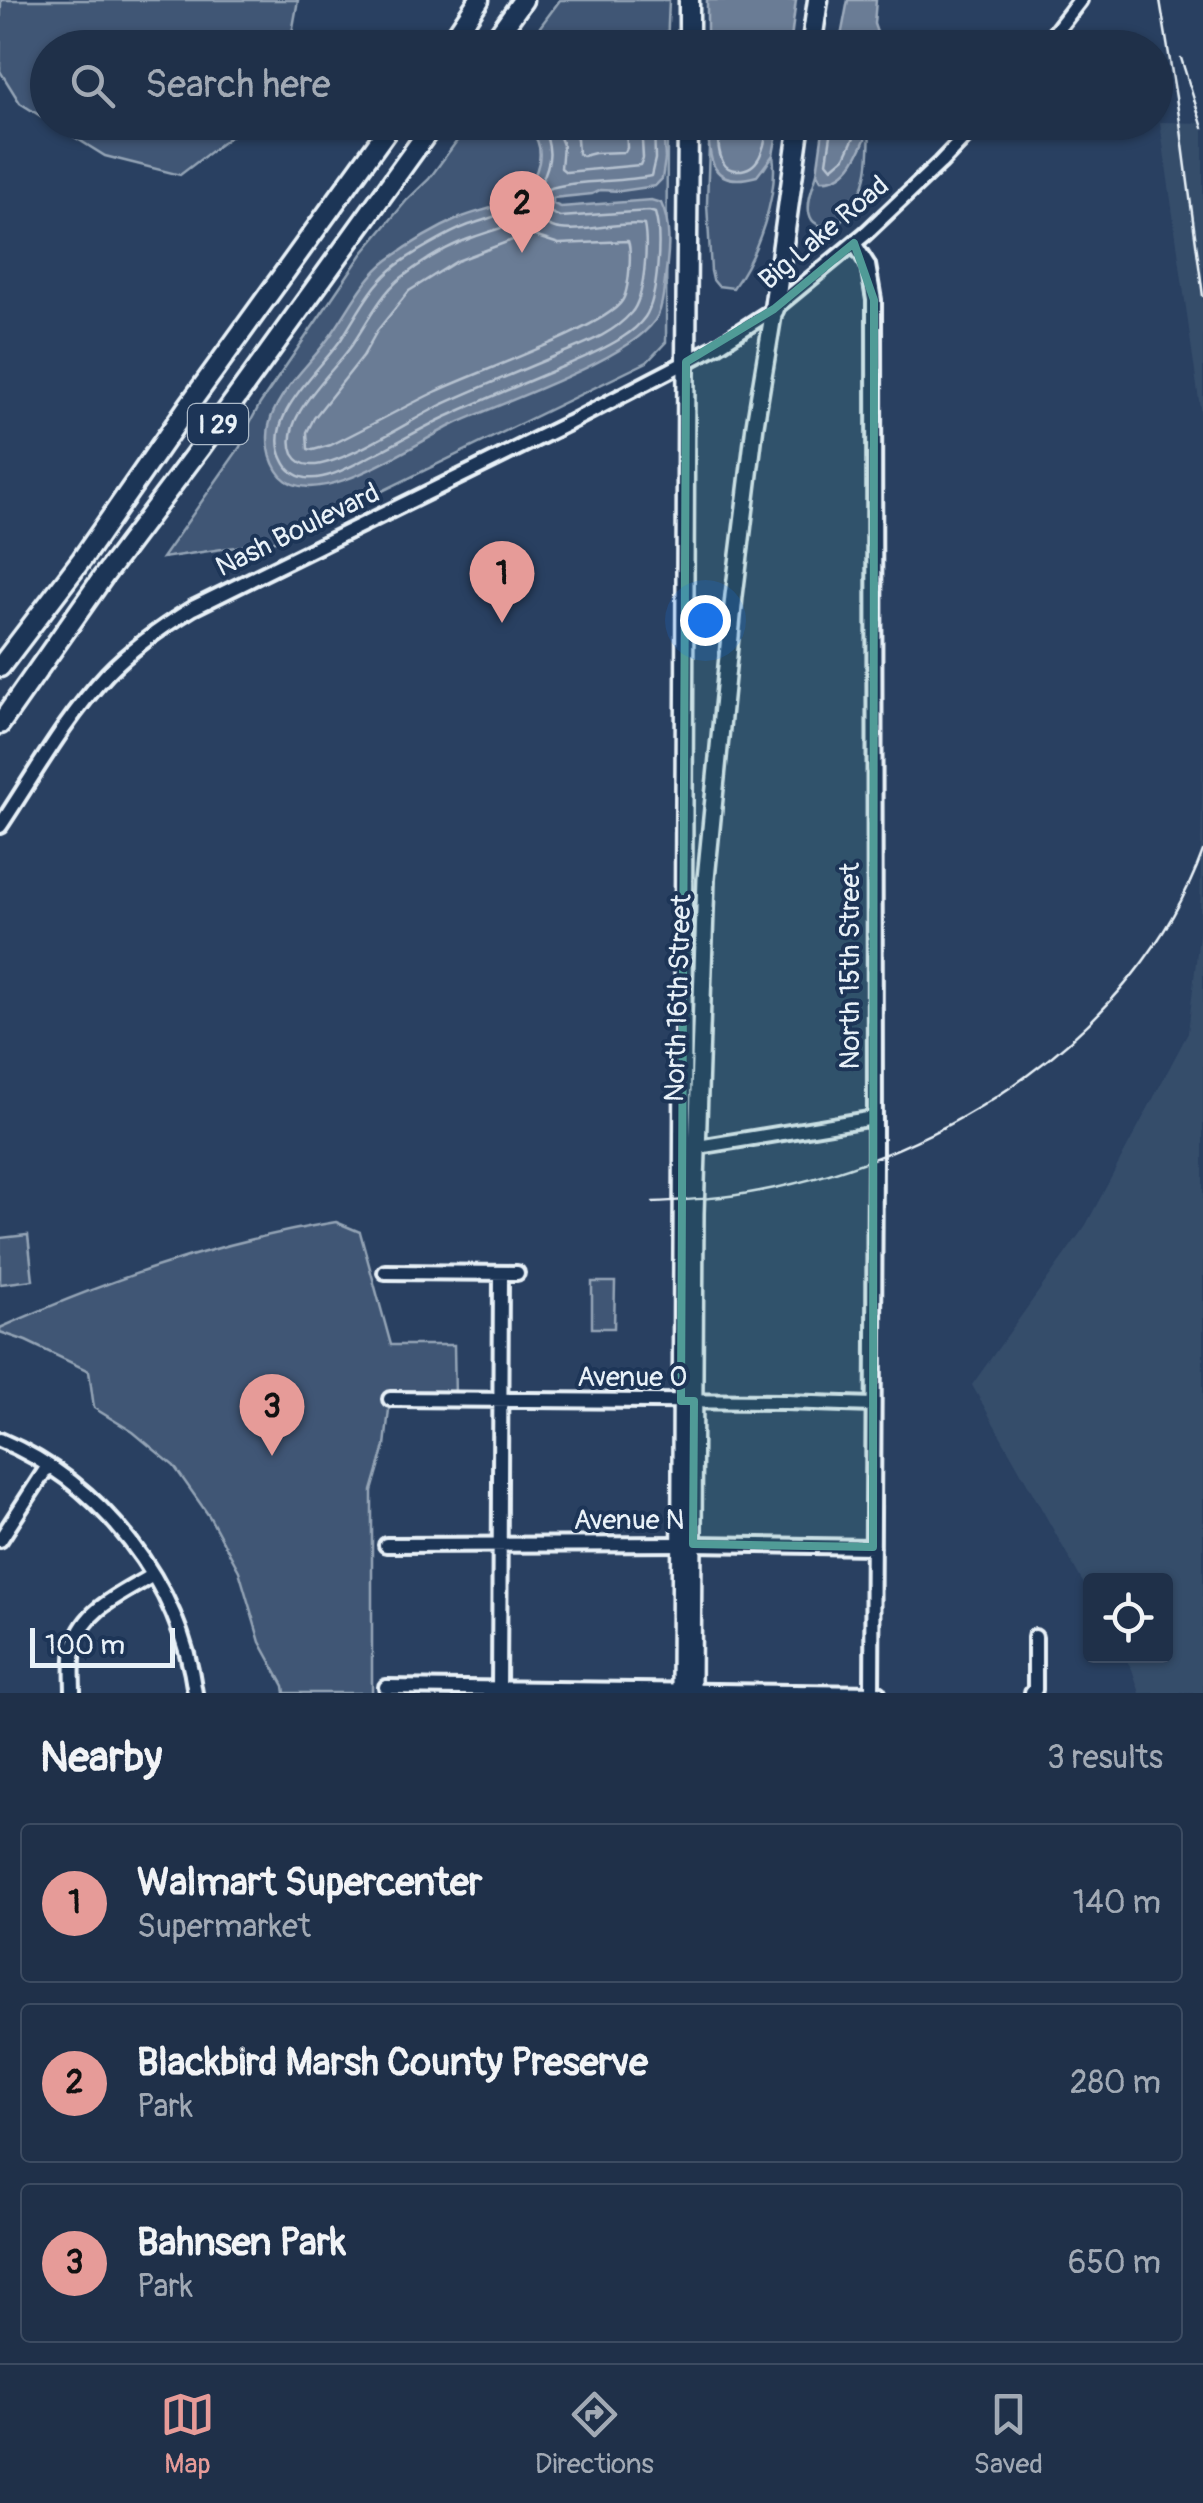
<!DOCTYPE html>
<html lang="en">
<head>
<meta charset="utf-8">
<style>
  body { margin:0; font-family:Pangolin,sans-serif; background:#273850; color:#f1f3f6 }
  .controls { position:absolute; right:30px; bottom:30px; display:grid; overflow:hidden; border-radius:10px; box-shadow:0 2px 8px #0004 }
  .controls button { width:90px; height:90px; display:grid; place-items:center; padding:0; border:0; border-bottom:2px solid #3c4b61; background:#1f3049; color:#f1f3f6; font:50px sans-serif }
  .scale { position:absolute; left:30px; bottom:25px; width:145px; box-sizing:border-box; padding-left:10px; border:5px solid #e8f1f8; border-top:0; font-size:28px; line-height:35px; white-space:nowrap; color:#e8f1f8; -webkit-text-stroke:8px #1d3557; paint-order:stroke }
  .you { position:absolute; left:705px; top:620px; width:35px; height:35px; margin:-25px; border:8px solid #fff; border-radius:50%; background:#1a73e8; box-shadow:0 0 0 15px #1a73e833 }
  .badge { display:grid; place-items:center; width:65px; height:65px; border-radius:50%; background:#e69b98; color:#111; font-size:32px; font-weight:700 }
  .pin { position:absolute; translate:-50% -82px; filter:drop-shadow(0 2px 5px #0008) }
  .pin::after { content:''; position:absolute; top:52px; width:35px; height:30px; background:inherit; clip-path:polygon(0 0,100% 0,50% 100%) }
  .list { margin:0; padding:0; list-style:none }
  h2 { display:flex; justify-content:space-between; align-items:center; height:130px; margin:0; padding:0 40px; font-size:42px }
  h2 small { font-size:32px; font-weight:400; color:#a1a9b4 }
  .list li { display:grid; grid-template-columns:65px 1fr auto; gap:30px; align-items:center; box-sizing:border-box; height:160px; margin:0 20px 20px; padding:0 20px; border:2px solid #3c4b61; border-radius:10px }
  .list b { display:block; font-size:38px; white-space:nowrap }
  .list p { margin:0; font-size:32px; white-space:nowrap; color:#a1a9b4 }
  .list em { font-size:32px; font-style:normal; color:#a1a9b4 }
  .icon { flex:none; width:55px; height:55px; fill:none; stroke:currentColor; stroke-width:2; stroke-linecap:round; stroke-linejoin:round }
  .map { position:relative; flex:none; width:1203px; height:1693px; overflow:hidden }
  .search { position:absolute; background:#1f3049; box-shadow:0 2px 8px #0004; left:30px; right:30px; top:30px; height:110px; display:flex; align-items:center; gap:25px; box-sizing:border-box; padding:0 35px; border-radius:55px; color:#a1a9b4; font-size:38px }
  .sheet { height:670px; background:#1f3049 }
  nav { display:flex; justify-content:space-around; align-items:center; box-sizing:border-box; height:140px; border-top:2px solid #3c4b61; background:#1f3049; font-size:28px; color:#a1a9b4 }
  nav a { display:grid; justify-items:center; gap:5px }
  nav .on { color:#e69b98 }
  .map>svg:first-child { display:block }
  .built { fill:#364d6b }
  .green { fill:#415774; stroke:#94a4b6; stroke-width:2.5 }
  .water { fill:#6b7c95; stroke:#9dabbd; stroke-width:2.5 }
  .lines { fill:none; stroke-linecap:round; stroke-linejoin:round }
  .shore { stroke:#b6c2d0; stroke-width:2.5 }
  .minor-casing { stroke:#e8f1f8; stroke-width:20 }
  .major-casing { stroke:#e8f1f8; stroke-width:22 }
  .highway-casing { stroke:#e8f1f8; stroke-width:25 }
  .minor { stroke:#1d3557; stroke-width:12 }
  .major { stroke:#1d3557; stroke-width:15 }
  .highway { stroke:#1d3557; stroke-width:18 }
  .rail { stroke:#e8f1f8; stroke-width:2.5 }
  .marked { fill:#509b97; fill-opacity:0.2; stroke:#509b97; stroke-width:8; stroke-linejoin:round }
  .labels { text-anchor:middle; stroke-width:8; stroke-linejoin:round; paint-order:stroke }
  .shield { fill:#1d3557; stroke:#abb9c8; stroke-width:2.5 }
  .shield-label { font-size:25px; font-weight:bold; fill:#e8f1f8 }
  .street-label { font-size:28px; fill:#e8f1f8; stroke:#1d3557 }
</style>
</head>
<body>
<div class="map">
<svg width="1203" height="1693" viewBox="0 0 1203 1693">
  <rect width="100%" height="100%" fill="#294061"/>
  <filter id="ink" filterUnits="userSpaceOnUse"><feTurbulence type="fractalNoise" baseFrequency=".01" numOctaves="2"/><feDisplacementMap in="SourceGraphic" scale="20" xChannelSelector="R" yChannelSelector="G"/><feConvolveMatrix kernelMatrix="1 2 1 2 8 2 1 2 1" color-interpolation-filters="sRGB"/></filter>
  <g filter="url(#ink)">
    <path class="built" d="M 1160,122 L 1203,123 L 1203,429 Z
      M 1203,740 L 1203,1693 L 1140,1693 L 1132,1669 L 1124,1656 L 1166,1656 L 1166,1580 L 1090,1580 L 1090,1595 L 972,1385 L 1086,1225 L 1188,1033 L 1200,926 Z"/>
    <path class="green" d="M 1,0 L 298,0 L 292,33 L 284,47 L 48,48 L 47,120 L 20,103 L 0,71 Z
      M 560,0 L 669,0 L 667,47 L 525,47 Z
      M 52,123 L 243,123 L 239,130 L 180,175 L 105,156 Z
      M 470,123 L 667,123 L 666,342 L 647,362 L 282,540 L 162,558 L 240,447 L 245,432 L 260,404 L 362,254 L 407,200 L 429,179 Z
      M 870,127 C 869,148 870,170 862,189 C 855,204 838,236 817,224 C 812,222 810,217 809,212 C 807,199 814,185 817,173 L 821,180 C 851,181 860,149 870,127 Z
      M 709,146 L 713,165 L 764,169 L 773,155 C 779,195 757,255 733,288 L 718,286 L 713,280 L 711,271 L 707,204 Z
      M 336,1222 L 360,1232 L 391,1345 L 454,1345 L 455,1399 L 390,1400 L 385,1446 L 372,1491 L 372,1693 L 285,1693 L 284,1686 L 260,1642 L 239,1571 L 209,1516 L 174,1466 L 133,1432 L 94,1408 L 89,1371 L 26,1341 L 0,1332 L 0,1328 C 107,1280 219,1241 336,1222 Z
      M 28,1235 L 33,1280 L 0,1284 L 0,1238 Z
      M 592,1282 L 615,1282 L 614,1328 L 592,1328 Z"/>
    <path class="water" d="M 707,0 L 796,0 L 790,47 L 707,47 Z
      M 848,0 L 876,0 L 874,24 L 882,47 L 839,47 Z
      M 531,123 L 663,123 L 665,159 L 662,179 L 655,186 L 621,191 L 600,190 L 592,194 L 553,198 L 553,204 L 561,207 L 651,200 L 661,203 C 671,224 669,248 666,271 C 664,285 664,302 658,315 C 639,357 497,404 453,425 C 416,442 316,514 281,476 C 268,461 265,436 271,418 C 283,385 314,361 333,332 C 350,308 364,278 388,260 C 410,244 435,229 460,218 C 481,209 505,208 522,192 C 539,176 547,149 531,131 Z
      M 708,123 L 779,123 L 773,155 L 757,176 C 710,189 709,160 708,123 Z
      M 824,123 L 871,123 C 863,146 851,182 821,180 L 817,173 Z"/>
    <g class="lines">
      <path class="shore" d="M 541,122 C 552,148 553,159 540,185 L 545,190 C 576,179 618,183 651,176 L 655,159 L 654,122
        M 554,122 L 563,145 L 561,168 L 566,172 L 640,165 L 643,158 L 641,122
        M 572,122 L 577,139 L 578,153 L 583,156 L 595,153 L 625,152 L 627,148 L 626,122
        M 717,122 C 718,135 717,151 723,162 C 726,168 730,170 736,170 C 762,172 765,142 769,122
        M 833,122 L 827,162 L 832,168 L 845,157 L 861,122
        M 536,192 L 542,195 L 546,210 L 560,217 L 649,211 L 655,213 C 662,234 658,298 645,317 C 640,324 631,332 623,337 C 604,350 582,358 562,367 C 525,383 487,398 450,415 C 425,426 401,441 377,453 C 356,463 329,481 306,478 C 295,476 287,469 283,460 C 261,417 321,370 342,338 C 357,315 370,288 391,270 C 407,256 450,232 469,225 C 495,216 516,212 536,192 Z
        M 530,215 C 539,219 548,228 560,229 C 587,233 617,221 644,225 C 648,244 645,298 631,313 C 613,334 584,344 560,354 C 520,371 480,387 441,405 C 411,420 341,466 311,465 C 303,465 297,461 293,454 C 278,418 334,372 352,345 C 367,323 380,295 401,278 C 422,262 449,245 474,237 C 493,230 512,226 530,215 Z
        M 528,234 L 559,244 L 628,241 C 632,252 629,291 622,301 C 606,327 469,375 435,392 C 400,409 366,428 331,445 L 313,450 L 308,449 L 307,432 L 314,418 L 363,356 L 377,331 L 409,291 L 457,261 Z"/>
      <defs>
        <path id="minor" d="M 1043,48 L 1080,0
          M 854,243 L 868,265 L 874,300 L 875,1158 L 872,1693
          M 0,826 C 34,775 65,719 107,674 C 132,648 162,627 193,608 L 569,423 L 717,346 L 774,309 L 865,234 L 940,163 L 979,122
          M 698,1147 L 874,1118
          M 385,1272 L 517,1273
          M 390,1399 L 785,1402 L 873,1405
          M 0,1440 C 102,1483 180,1583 195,1693
          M 0,1540 L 48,1466
          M 386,1545 L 693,1544 L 873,1547
          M 386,1687 L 878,1693
          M 73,1693 C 73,1677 71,1660 75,1644 C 85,1608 124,1593 153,1575
          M 499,1693 L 501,1273
          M 1032,1693 L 1035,1690 L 1035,1637"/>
        <path id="major" d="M 680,1693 L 686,362
          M 692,1693 L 695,1213 L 706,879 L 734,596 L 755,425 L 774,309"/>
        <path id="highway" d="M 447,48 L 479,0
          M 489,48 L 523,0
          M 689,48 L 689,0
          M 811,48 L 818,0
          M 774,309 L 800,122
          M 686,362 L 688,122
          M 0,667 L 82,559 L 189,405 L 393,122
          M 0,724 L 103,577 L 200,448 L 435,122"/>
      </defs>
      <use href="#minor" class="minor-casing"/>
      <use href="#major" class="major-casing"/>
      <use href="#highway" class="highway-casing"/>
      <use href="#minor" class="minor"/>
      <use href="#major" class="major"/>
      <use href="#highway" class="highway"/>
      <path class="rail" d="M 1160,0 L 1180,122 L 1203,296
        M 1181,58 L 1203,128
        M 653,1202 C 689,1200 725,1198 760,1191 C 945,1156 1136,1034 1203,851"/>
    </g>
  </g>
  <path class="marked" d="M 854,243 L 874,300 L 873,1547 L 693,1544 L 694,1401 L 681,1401 L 686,362 L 774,309 Z"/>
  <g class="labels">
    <rect class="shield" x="188" y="404" width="60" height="40" rx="8"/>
    <g class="shield-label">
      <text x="218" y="433">I 29</text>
    </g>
    <g class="street-label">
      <text transform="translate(823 232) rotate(-40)" y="10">Big Lake Road</text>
      <text transform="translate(297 529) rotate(-26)" y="10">Nash Boulevard</text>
      <text transform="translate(849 966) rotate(-90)" y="10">North 15th Street</text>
      <text transform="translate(677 998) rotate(-88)" y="10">North 16th Street</text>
      <text x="632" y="1386">Avenue O</text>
      <text x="629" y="1529">Avenue N</text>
    </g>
  </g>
</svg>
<div class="controls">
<button><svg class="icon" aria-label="locate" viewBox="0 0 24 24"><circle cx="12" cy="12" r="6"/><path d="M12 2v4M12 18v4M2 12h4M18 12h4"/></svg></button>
</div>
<div class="scale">100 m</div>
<div class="you"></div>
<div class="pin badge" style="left:502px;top:623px">1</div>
<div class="pin badge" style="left:522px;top:253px">2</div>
<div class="pin badge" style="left:272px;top:1456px">3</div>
<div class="search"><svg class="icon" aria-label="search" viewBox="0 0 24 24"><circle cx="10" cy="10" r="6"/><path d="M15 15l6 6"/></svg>Search here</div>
</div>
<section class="sheet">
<h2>Nearby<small>3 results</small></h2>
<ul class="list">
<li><span class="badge">1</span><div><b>Walmart Supercenter</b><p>Supermarket</p></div><em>140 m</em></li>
<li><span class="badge">2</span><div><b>Blackbird Marsh County Preserve</b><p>Park</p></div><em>280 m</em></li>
<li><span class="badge">3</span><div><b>Bahnsen Park</b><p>Park</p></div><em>650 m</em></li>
</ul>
</section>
<nav>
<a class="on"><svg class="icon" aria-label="map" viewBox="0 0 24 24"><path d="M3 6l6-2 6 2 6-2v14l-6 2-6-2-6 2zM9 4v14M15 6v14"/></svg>Map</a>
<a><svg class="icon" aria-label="directions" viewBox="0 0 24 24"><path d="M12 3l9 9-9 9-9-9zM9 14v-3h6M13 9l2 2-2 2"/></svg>Directions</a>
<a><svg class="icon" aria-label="saved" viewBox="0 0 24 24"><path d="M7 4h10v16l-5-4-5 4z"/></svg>Saved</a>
</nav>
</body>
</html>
